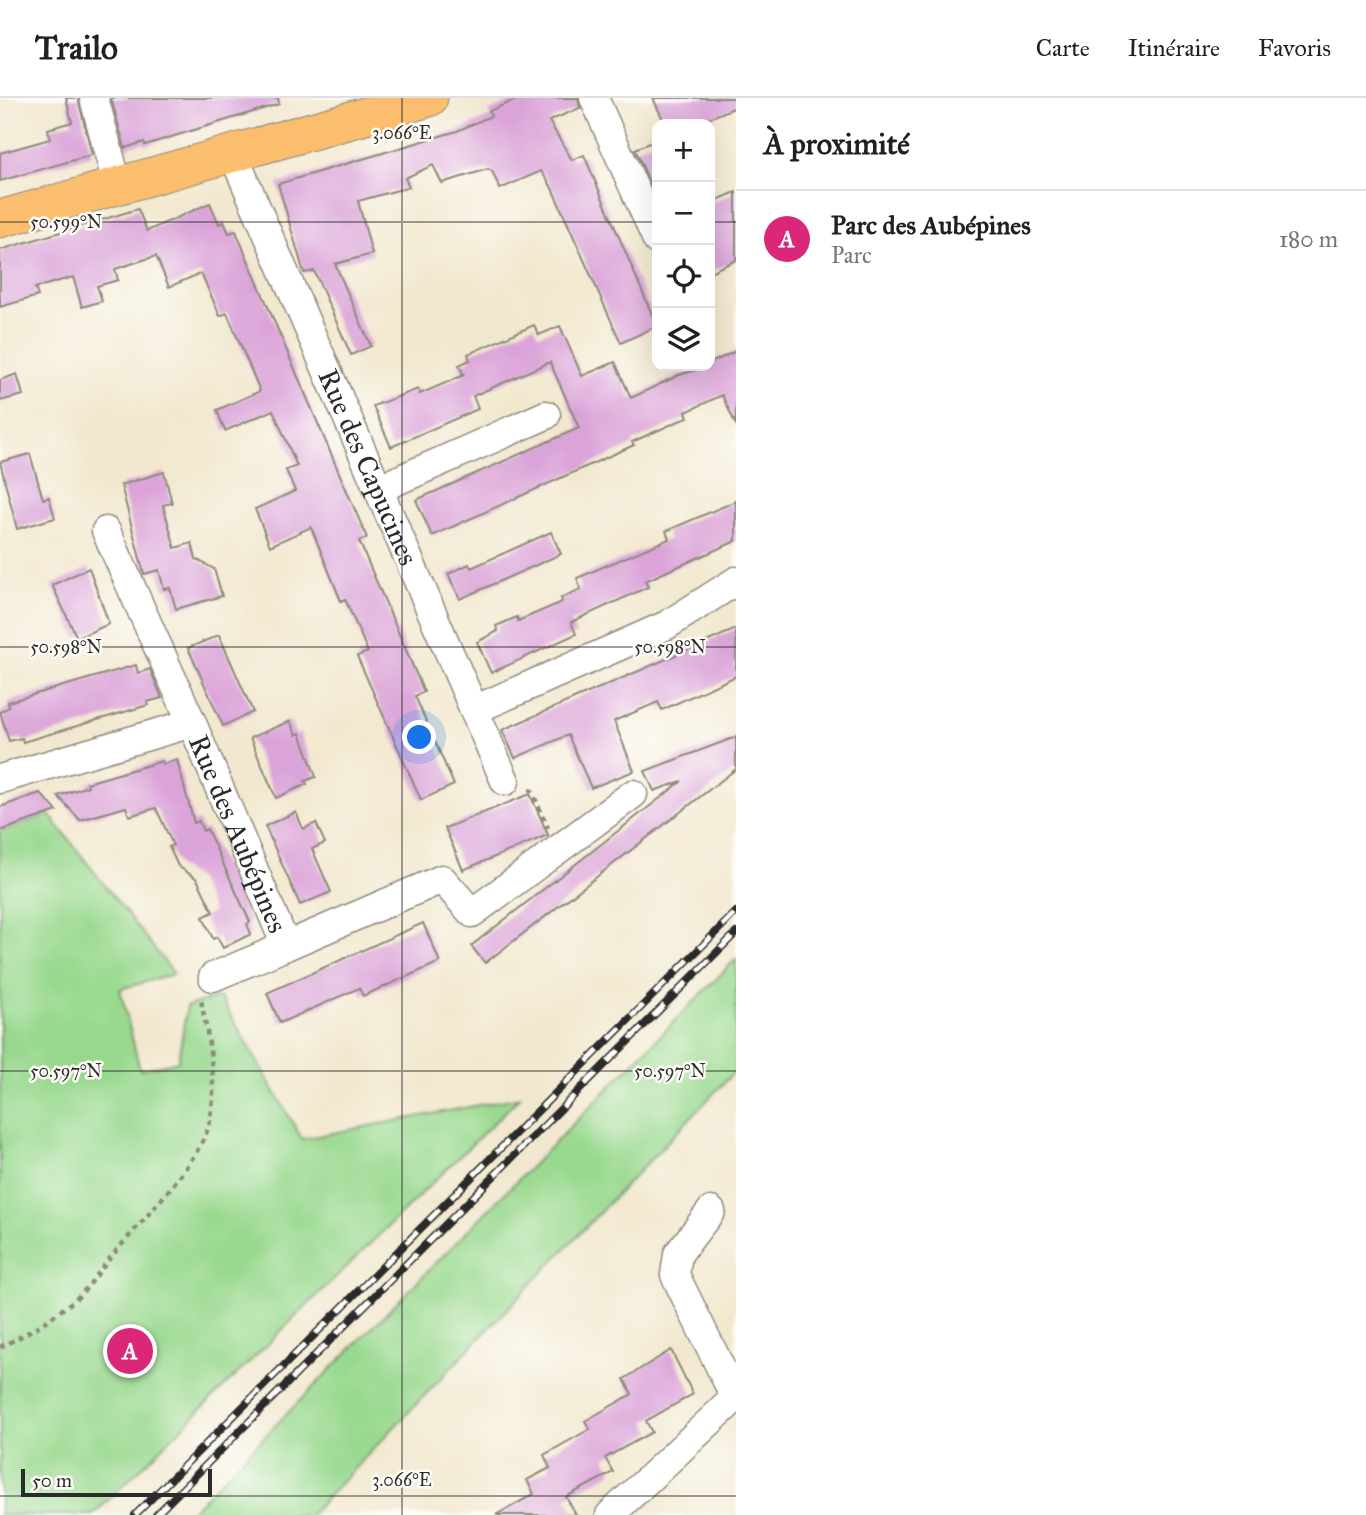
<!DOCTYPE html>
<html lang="fr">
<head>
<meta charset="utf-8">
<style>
  body { margin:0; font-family:"IM FELL Great Primer",serif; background:#f6f6f6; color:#202124 }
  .controls { position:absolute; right:21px; top:21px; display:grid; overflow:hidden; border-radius:14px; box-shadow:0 7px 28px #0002 }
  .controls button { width:63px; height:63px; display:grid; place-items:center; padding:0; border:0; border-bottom:2px solid #e0e0e0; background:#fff; color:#202124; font:35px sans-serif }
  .scale { position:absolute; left:21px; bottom:18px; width:191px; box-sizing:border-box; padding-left:7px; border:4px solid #2b2b2b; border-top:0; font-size:19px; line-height:24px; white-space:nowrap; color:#2b2b2b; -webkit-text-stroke:5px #fdfcf7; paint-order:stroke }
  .you { position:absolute; left:420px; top:640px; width:24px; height:24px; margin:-18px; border:5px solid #fff; border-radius:50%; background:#1a73e8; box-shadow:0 0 0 10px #1a73e833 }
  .badge { display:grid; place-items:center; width:46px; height:46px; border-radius:50%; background:#db2777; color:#fff; font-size:23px; font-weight:700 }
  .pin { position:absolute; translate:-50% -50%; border:4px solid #fff; box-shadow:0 2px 7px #0006 }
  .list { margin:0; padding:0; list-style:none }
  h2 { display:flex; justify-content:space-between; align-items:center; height:91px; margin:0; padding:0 28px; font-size:30px }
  h2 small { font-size:23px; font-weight:400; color:#757577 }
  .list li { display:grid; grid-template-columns:46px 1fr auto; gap:21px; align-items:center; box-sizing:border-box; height:98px; padding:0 28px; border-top:2px solid #e0e0e0 }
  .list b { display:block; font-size:26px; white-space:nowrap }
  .list p { margin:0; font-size:23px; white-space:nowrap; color:#757577 }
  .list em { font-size:23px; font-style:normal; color:#757577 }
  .icon { flex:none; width:38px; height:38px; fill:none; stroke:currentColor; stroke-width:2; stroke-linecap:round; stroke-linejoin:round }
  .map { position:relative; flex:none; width:736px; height:1417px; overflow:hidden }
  header { display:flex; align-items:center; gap:42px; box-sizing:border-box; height:98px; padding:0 35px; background:#fff; border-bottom:2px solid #e0e0e0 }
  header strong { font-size:33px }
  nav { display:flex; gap:38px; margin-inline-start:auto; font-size:24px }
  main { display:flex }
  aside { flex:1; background:#fff }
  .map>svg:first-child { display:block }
  .green { fill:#99d98f; stroke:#62825d; stroke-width:2 }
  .building { fill:#dba4d9 }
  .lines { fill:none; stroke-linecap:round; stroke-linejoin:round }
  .minor-casing { stroke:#8e8a7d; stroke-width:31 }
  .major-casing { stroke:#8e8a7d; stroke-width:39 }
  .path { stroke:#8e8a7d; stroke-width:4.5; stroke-dasharray:5 5; stroke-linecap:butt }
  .minor { stroke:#fff; stroke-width:28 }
  .major { stroke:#fbbe6e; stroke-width:37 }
  .rail-casing { stroke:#2b2b2b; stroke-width:8 }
  .rail { stroke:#fdfcf7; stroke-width:5; stroke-dasharray:16; stroke-linecap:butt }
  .ticks { fill:none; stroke:#2b2b2b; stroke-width:2; stroke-opacity:0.45 }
  .labels { text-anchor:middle; stroke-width:5; stroke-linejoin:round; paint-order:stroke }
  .street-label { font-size:28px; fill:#2b2b2b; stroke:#fdfcf7 }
  .ticks-label { font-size:18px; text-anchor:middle; fill:#2b2b2b; stroke:#fdfcf7; stroke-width:5; stroke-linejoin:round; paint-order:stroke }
</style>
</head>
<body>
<header>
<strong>Trailo</strong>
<nav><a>Carte</a><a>Itinéraire</a><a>Favoris</a></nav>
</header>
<main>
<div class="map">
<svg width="736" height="1417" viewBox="0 0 736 1417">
  <rect width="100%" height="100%" fill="#fdfcf7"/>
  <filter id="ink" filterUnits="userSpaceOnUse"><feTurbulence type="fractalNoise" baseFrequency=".0143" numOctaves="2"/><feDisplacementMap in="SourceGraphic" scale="14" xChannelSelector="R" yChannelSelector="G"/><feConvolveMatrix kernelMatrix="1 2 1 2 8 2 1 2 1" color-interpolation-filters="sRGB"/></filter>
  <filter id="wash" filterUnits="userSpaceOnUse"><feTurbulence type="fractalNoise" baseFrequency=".00686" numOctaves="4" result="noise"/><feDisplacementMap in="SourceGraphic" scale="28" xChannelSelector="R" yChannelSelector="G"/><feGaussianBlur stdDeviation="1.57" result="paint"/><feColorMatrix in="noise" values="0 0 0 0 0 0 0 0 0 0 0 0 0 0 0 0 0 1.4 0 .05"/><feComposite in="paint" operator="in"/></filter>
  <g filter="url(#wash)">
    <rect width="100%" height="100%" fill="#f2e8cf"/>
    <path class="green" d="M 49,716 L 174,876 L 120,891 L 140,972 L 178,963 L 187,908 L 220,899 L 302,1041 L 520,999 L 93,1417 L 0,1417 L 0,733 Z
      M 736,861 L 736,972 L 310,1417 L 187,1417 Z"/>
    <g id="blocks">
      <path class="building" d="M 66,0 L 78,0 L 92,57 L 0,83 L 0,55 L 50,41 L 48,31 L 72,24 Z
        M 111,0 L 278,0 L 279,6 L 145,47 L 144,44 L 125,50 Z
        M 520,0 L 578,0 L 580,10 L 549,23 L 572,62 L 584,57 L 657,228 L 621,245 L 551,88 L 541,73 L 500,91 L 492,73 L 488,71 L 442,85 L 433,67 L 405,80 L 409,89 L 358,103 L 372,156 L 335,166 L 371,248 L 351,257 L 314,173 L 304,175 L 278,86 L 457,33 L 491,18 L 489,13 Z
        M 653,0 L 736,0 L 736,9 L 695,26 L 665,26 Z
        M 657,42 L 657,102 L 635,51 Z
        M 736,94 L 736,162 L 710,174 L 710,105 Z
        M 210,105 L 219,126 L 224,124 L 229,135 L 236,133 L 245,155 L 367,440 L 359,443 L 424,594 L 415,598 L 454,687 L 421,702 L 357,558 L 368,554 L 345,501 L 341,503 L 311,429 L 270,448 L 255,411 L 295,393 L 286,372 L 297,368 L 273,312 L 225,333 L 217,312 L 260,293 L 227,215 L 220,218 L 201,175 L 169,189 L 156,158 L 115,171 L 118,182 L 97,188 L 102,203 L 82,209 L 73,179 L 35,190 L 38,198 L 0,209 L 0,152 L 138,111 L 147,133 Z
        M 534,227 L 539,237 L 560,228 L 582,278 L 615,264 L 631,300 L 679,277 L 710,268 L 710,265 L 736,253 L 736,327 L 722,297 L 686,314 L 688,319 L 632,344 L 634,347 L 432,438 L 416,402 L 579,330 L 550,264 L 473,298 L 478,311 L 391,349 L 373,308 L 418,291 L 420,296 L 464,277 L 459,267 L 470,262 L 468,256 Z
        M 17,276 L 23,297 L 0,303 L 0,282 Z
        M 30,356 L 43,401 L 49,399 L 55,420 L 17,431 L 0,364 Z
        M 164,374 L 172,405 L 163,407 L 175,450 L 192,445 L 196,461 L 214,471 L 222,498 L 176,511 L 170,490 L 164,491 L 159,472 L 144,476 L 121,387 Z
        M 736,403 L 736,443 L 645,483 L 648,489 L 571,524 L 576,536 L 491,575 L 477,544 L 498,533 L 496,528 L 517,519 L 518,523 L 562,504 L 561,500 L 581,491 L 577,480 L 669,441 L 666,433 Z
        M 551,434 L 561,456 L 460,501 L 448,476 L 469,466 L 471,470 Z
        M 89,470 L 109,526 L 77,540 L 52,487 Z
        M 736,531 L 736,578 L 662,612 L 658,604 L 614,623 L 634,673 L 591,690 L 568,637 L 515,660 L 502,632 Z
        M 219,537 L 253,614 L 223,628 L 188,550 Z
        M 136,567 L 138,575 L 150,571 L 162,600 L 147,604 L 148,607 L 23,644 L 22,640 L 9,643 L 0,614 L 9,609 L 8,604 Z
        M 290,623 L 296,637 L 300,635 L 316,679 L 305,683 L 307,686 L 276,700 L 250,640 Z
        M 736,639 L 736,671 L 485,865 L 471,848 L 682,683 L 654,693 L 645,673 Z
        M 177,662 L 194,725 L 199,723 L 203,733 L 207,731 L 250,824 L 247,826 L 251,836 L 223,850 L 217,839 L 213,841 L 203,819 L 213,814 L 197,781 L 178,768 L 169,749 L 173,747 L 156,710 L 129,718 L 126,709 L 80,722 L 58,698 L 88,688 L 87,685 L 162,663 L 163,666 Z
        M 40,695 L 57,713 L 0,733 L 0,709 Z
        M 530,696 L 548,737 L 463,772 L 445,730 Z
        M 296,714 L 303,731 L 316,725 L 325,745 L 312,751 L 331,794 L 300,807 L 265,728 Z
        M 423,825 L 440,864 L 363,898 L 359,890 L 280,925 L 267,895 Z
        M 671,1252 L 693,1296 L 646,1323 L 652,1334 L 605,1360 L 613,1374 L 566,1399 L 576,1417 L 496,1417 L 534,1396 L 527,1382 L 550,1370 L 544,1357 L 590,1331 L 585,1323 L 632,1296 L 624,1281 Z"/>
    </g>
  </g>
  <g filter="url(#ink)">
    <use href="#blocks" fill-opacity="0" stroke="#8e8a7d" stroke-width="2"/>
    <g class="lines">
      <defs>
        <g id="minor">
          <path d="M 94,0 L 118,89"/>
          <path d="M 594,0 L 657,142"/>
          <path id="s1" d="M 233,56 L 505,683"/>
          <path d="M 378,391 L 546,317"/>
          <path d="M 106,433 L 192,625"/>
          <path d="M 474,612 L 667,527 L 736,483"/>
          <path id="s2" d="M 0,681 L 192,625 L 286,848 L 442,781 L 472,815 L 633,696"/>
          <path d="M 213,879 L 286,848"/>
          <path d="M 711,1113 L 678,1156 L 675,1177 L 735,1299"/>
          <path d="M 610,1417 L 736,1299"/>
        </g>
        <path id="major" d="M 0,121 L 429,0"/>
      </defs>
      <use href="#minor" class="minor-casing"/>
      <use href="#major" class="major-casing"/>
      <path class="path" d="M 529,692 L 532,693 L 548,730
        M 0,1249 C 26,1237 49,1222 72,1204 C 87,1193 98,1174 110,1160 C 137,1128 202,1062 210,1023 C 218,984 208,940 201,902"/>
      <use href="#minor" class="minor"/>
      <use href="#major" class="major"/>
      <defs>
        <path id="rail" d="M 135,1417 L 736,814
          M 156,1417 L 736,835"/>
      </defs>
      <use href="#rail" class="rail-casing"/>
      <use href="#rail" class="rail"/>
    </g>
  </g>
  <path class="ticks" d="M 402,0 L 402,1417M 0,124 L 657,124M 710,124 L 736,124M 0,549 L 736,549M 0,973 L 736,973M 0,1398 L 736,1398"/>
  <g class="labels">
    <g class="street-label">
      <text dy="10" stroke="none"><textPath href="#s1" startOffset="341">Rue des Capucines</textPath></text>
      <text dy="10" stroke="none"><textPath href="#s2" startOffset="320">Rue des Aubépines</textPath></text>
    </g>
  </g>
  <g class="ticks-label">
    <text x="402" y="41">3.066°E</text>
    <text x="66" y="130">50.599°N</text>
    <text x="66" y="555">50.598°N</text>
    <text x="670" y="555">50.598°N</text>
    <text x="66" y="979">50.597°N</text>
    <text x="670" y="979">50.597°N</text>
    <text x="402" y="1388">3.066°E</text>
  </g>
</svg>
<div class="controls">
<button>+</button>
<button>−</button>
<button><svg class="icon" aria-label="locate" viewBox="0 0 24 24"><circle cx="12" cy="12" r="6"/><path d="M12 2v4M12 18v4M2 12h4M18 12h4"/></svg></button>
<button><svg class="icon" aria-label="layers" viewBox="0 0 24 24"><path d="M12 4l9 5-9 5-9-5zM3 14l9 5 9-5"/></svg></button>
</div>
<div class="scale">50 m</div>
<div class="you"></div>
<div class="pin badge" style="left:130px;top:1253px">A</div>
</div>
<aside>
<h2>À proximité<small></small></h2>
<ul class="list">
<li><span class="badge">A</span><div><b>Parc des Aubépines</b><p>Parc</p></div><em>180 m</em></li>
</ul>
</aside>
</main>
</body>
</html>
